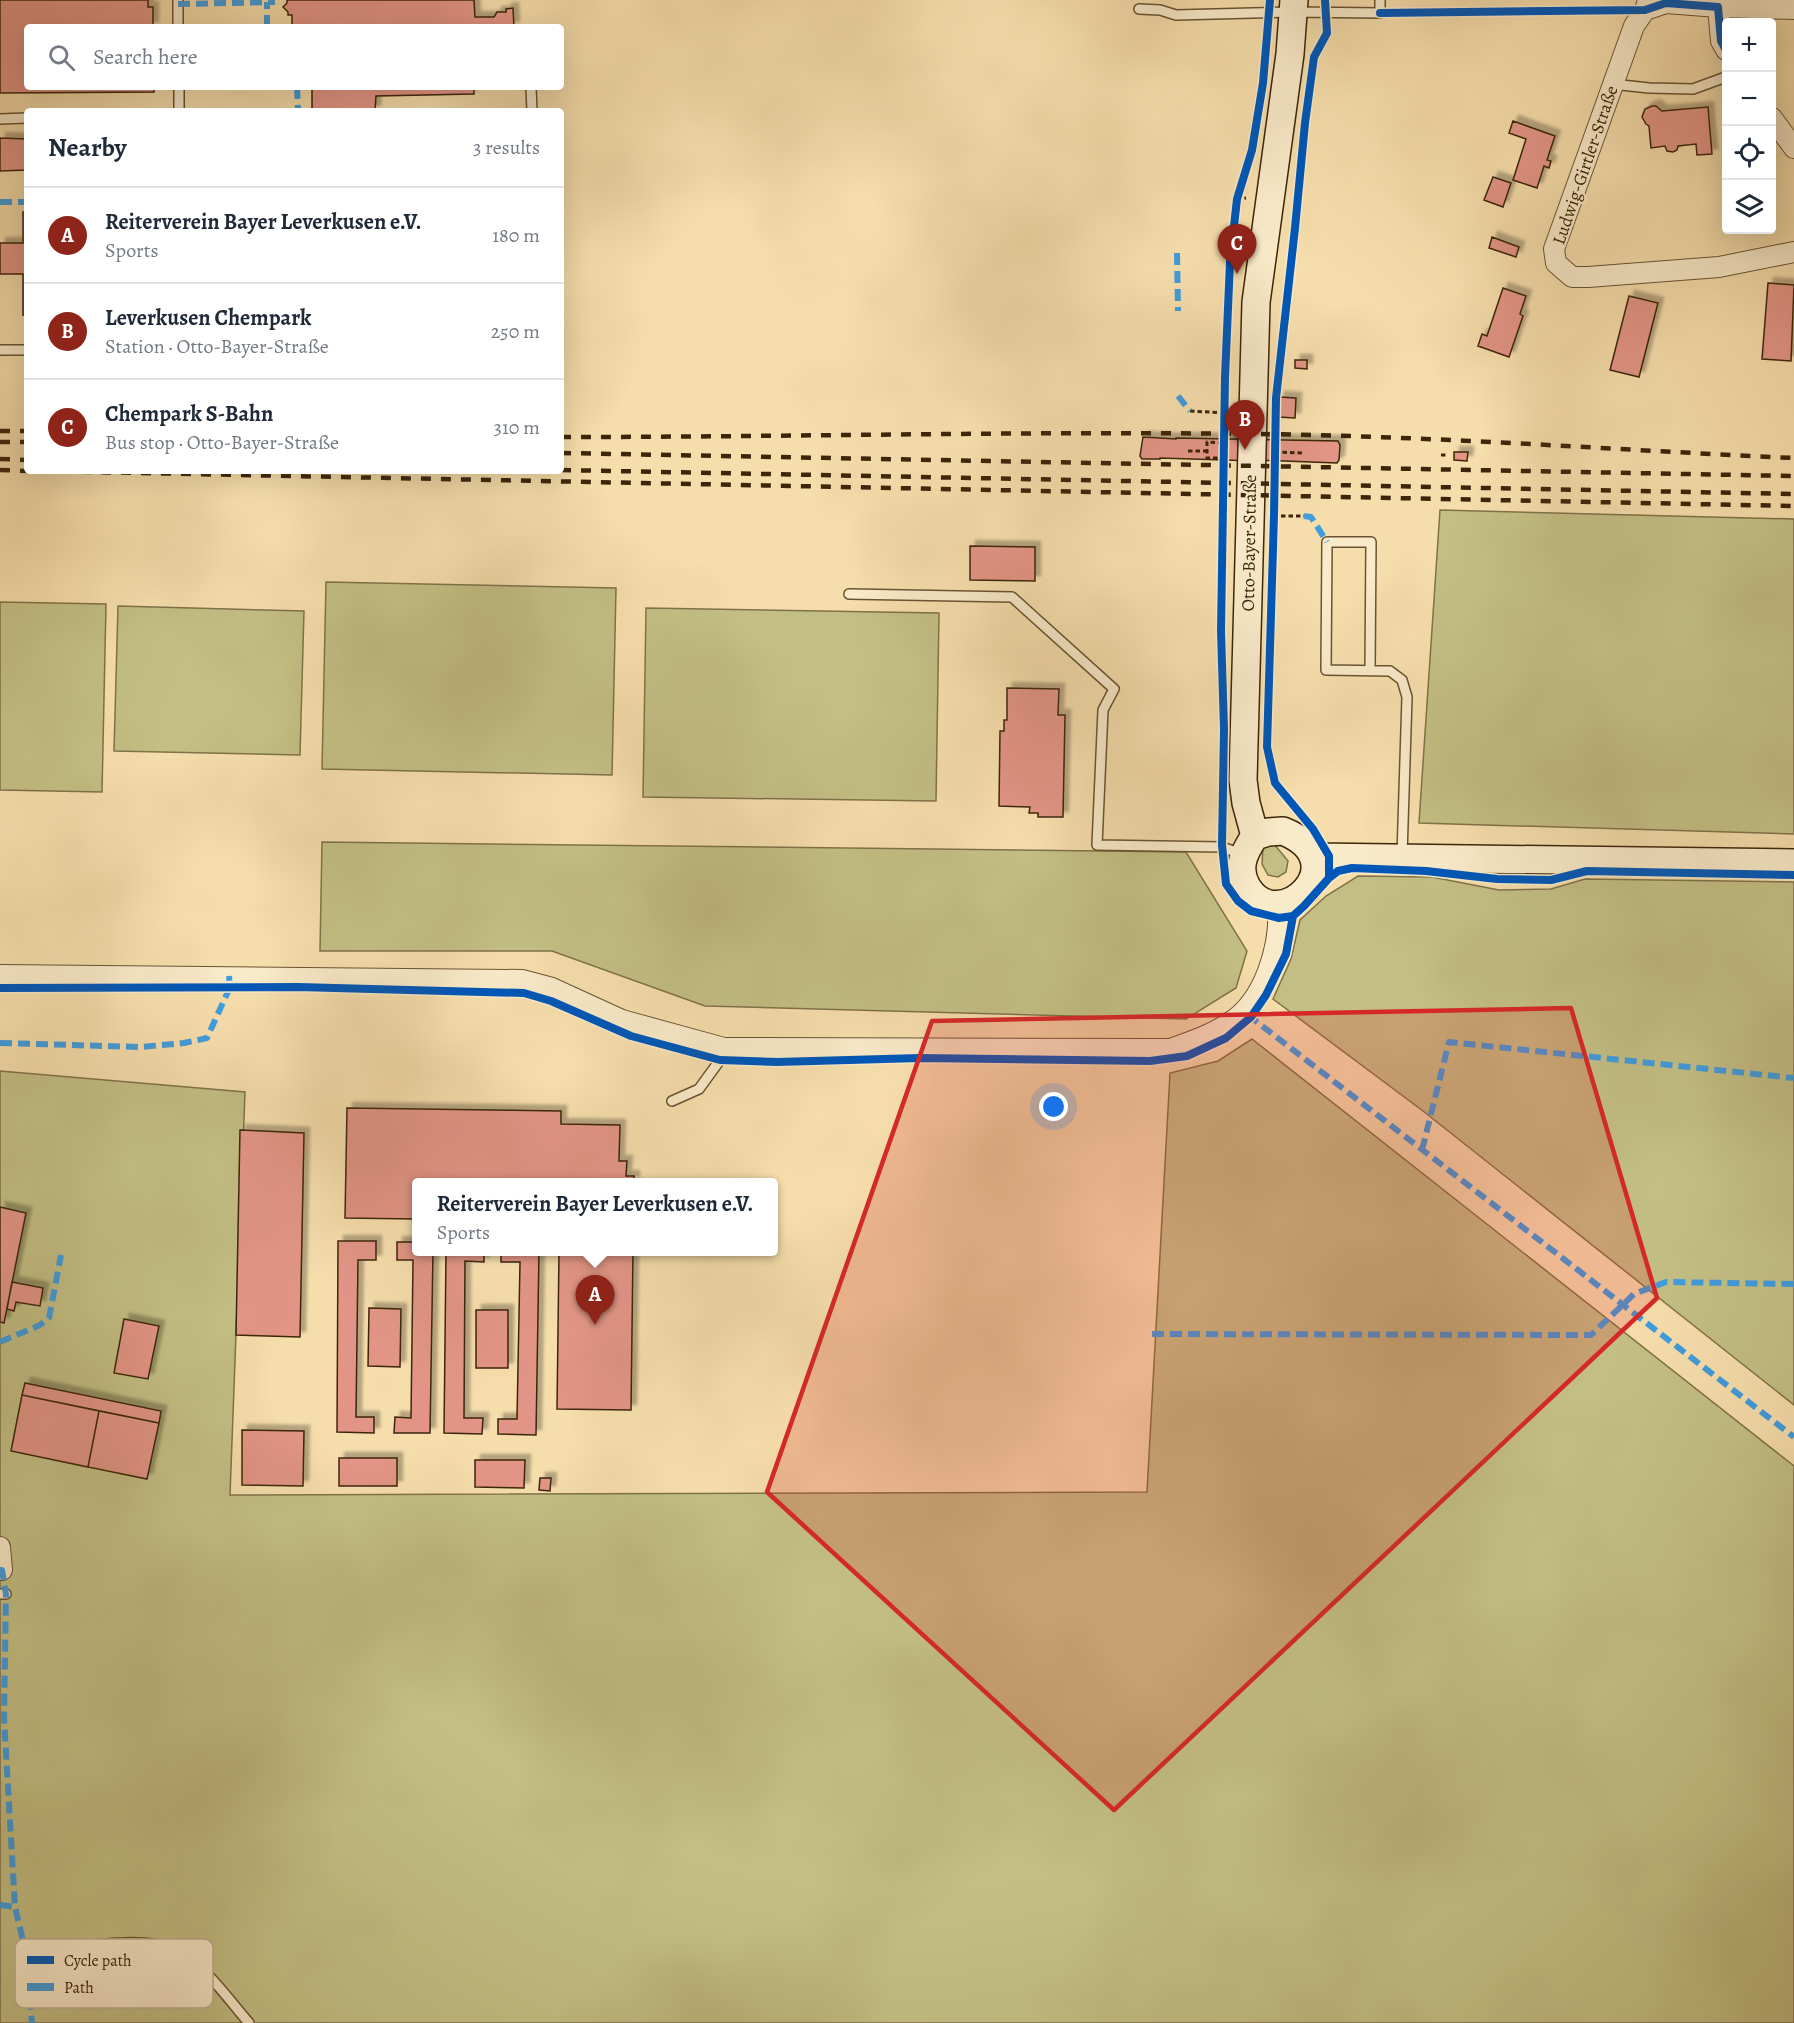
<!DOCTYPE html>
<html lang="en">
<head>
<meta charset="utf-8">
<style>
  body { margin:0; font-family:Alegreya,serif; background:#f2f2f3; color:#1f2937 }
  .controls { position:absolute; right:18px; top:18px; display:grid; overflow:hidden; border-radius:6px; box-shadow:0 6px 24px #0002 }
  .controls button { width:54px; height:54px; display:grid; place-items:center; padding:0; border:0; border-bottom:2px solid #e0e1e3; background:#fff; color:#1f2937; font:30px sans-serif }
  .you { position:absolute; left:1054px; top:1107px; width:21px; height:21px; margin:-15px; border:4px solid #fff; border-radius:50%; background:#1a73e8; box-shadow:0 0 0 9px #1a73e833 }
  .badge { display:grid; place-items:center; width:39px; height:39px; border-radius:50%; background:#8f2418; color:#fff; font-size:20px; font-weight:700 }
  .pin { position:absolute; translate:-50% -50px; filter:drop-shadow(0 2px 3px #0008) }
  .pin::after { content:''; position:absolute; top:32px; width:21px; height:18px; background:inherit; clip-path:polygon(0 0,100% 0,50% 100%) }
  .popup { position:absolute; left:412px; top:1178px; width:366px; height:78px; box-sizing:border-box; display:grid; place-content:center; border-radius:6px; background:#fff; filter:drop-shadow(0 2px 4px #0005); font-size:20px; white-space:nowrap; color:#747a83 }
  .popup b { font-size:22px; color:#1f2937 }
  .popup::after { content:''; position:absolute; left:50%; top:100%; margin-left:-12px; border:12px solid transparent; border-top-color:#fff }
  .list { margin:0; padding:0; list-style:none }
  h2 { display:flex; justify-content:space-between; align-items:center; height:78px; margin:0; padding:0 24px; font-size:26px }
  h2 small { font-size:20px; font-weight:400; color:#747a83 }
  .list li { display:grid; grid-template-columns:39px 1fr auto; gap:18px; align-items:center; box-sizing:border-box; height:96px; padding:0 24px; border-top:2px solid #e0e1e3 }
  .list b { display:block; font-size:22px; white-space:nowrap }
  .list p { margin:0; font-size:20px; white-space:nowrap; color:#747a83 }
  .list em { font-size:20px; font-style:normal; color:#747a83 }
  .icon { flex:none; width:33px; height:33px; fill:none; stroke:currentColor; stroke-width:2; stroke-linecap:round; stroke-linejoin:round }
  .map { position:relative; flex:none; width:1794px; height:2023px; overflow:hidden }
  .search { position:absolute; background:#fff; box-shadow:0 6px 24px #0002; left:24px; top:24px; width:540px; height:66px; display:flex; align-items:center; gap:15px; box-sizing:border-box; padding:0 21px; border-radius:6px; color:#747a83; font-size:22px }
  .panel { position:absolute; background:#fff; box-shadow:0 6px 24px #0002; left:24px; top:108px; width:540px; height:366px; border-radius:6px }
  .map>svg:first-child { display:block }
  .green { fill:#c3bf84; stroke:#807247; stroke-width:1.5 }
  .building { fill:#e29586; stroke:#3c250a; stroke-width:1.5; filter:url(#shadow) }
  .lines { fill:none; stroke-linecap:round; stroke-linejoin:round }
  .lane-casing { stroke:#6a5332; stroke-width:12 }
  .street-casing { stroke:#6a5332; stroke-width:22 }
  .secondary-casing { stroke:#3c250a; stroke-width:30 }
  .path { stroke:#3c250a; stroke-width:3; stroke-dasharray:4.5 3; stroke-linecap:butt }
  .lane { stroke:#f9eac9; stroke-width:9 }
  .street { stroke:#f9eac9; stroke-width:20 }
  .secondary { stroke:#f9eac9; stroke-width:27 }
  .rail { stroke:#3c250a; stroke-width:4.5; stroke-dasharray:10 10; stroke-linecap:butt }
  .quiet { stroke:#3f9cde; stroke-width:6; stroke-dasharray:12 6; stroke-linecap:butt }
  .cycleway-casing { stroke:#f9eac9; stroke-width:11 }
  .cycleway { stroke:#0057b8; stroke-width:8 }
  .marked { fill:#d62828; fill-opacity:0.2; stroke:#d62828; stroke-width:4.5; stroke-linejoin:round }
  .labels { text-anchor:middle; stroke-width:4.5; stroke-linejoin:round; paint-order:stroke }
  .street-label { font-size:18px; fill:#3c250a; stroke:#f9eac9 }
  .key { fill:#f9eac9; stroke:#c0af90; stroke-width:1.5 }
  .key-label { font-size:16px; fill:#3c250a }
</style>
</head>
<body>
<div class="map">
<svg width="1794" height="2023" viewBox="0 0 1794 2023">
  <defs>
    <filter id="shadow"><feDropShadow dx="5.5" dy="-5.5" stdDeviation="1.5" flood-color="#0004"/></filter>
  </defs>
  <rect width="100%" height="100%" fill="#f6deac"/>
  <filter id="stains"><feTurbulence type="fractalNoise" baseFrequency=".00333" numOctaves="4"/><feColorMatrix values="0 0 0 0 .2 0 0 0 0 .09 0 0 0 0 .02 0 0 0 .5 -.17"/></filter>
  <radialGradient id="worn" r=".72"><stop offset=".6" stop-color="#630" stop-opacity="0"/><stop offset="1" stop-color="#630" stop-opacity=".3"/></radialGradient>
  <path class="green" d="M 1440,510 L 1794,519 L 1794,834 L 1419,823 Z
    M 326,582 L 616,588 L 612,775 L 322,769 Z
    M 0,602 L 106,604 L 102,792 L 0,790 Z
    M 118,606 L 304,611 L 300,755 L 114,751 Z
    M 646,608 L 939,613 L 936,801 L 643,797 Z
    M 322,842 L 1186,852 L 1247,951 L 1236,988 L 1186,1019 L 705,1006 L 552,951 L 320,951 Z
    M 1274,844 L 1288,861 L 1286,872 L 1278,877 L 1268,875 L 1262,864 L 1263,847 Z
    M 1358,876 L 1432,877 L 1499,890 L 1551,889 L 1585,879 L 1794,882 L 1794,1405 L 1423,1111 L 1273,999 L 1291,959 L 1300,920 L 1326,896 Z
    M 1252,1039 L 1794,1466 L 1794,2023 L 0,2023 L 0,1071 L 245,1092 L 230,1495 L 1147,1492 L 1170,1073 L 1218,1061 Z"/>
  <path class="building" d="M 0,0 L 148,0 L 148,7 L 153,7 L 153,27 L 27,27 L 27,87 L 154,87 L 154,92 L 0,93 Z
    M 287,0 L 474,0 L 475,17 L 494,17 L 497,12 L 506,12 L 506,9 L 513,8 L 514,27 L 292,27 L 292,15 L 288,15 L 288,12 L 283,7 L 287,3 Z
    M 312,87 L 474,87 L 474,94 L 376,96 L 375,111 L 312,111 Z
    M 1652,106 L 1656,106 L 1662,111 L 1708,107 L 1712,154 L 1697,155 L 1696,144 L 1678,146 L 1677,150 L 1673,152 L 1667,151 L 1665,146 L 1651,148 L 1649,126 L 1646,124 L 1642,117 L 1645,109 Z
    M 1513,121 L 1555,136 L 1547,160 L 1551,161 L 1549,168 L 1544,166 L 1537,188 L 1513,180 L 1526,139 L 1509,133 Z
    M 0,138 L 27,139 L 27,170 L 0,171 Z
    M 1493,177 L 1511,183 L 1503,207 L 1484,200 Z
    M 23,212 L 27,212 L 27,315 L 23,315 L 23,274 L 0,274 L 0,243 L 23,243 Z
    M 1492,237 L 1519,247 L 1516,257 L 1489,248 Z
    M 1768,283 L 1794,285 L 1791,361 L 1762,359 Z
    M 1503,288 L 1526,296 L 1520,314 L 1523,316 L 1509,357 L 1478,346 L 1482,334 L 1487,336 Z
    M 1629,296 L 1658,303 L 1639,377 L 1610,370 Z
    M 1295,360 L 1307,360 L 1307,369 L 1295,368 Z
    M 1279,397 L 1296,398 L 1295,418 L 1278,417 Z
    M 1143,437 L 1176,439 L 1176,438 L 1338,441 L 1340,445 L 1339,460 L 1337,463 L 1256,460 L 1256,461 L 1160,458 L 1160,459 L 1142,459 L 1140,456 Z
    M 1454,452 L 1468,452 L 1467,461 L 1454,460 Z
    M 970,546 L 1035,547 L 1035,581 L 970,580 Z
    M 1007,688 L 1059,689 L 1058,715 L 1065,715 L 1063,817 L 1038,817 L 1038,813 L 1029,813 L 1030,807 L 999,806 L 1000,731 L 1004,731 L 1004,720 L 1007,720 Z
    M 347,1108 L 561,1111 L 561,1124 L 620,1125 L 619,1161 L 627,1161 L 626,1176 L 634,1176 L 634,1182 L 416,1182 L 416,1219 L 345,1218 Z
    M 240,1130 L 304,1133 L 300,1337 L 236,1335 Z
    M 0,1207 L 26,1213 L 4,1323 L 0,1322 Z
    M 338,1241 L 376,1241 L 376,1260 L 358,1260 L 356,1417 L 374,1417 L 374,1433 L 337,1432 Z
    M 397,1242 L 416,1242 L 416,1252 L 433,1252 L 430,1433 L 394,1433 L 395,1417 L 411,1418 L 413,1260 L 397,1260 Z
    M 446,1252 L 484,1252 L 484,1262 L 465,1261 L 464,1418 L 483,1418 L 482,1434 L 444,1433 Z
    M 501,1252 L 539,1252 L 536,1435 L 498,1434 L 498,1419 L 517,1419 L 520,1262 L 501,1262 Z
    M 559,1252 L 633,1252 L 631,1410 L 557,1409 Z
    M 12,1282 L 43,1288 L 40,1306 L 16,1302 L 14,1311 L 7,1309 Z
    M 369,1308 L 401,1309 L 400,1367 L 368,1366 Z
    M 476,1310 L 508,1310 L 508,1368 L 476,1368 Z
    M 124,1319 L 159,1326 L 148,1379 L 114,1373 Z
    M 25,1383 L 161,1411 L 159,1423 L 22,1395 Z
    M 22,1395 L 99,1411 L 88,1467 L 11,1451 Z
    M 99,1411 L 159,1423 L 147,1479 L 88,1467 Z
    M 242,1430 L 304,1431 L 303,1486 L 242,1485 Z
    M 339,1458 L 397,1458 L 397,1486 L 339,1486 Z
    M 475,1460 L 525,1460 L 524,1488 L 475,1487 Z
    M 540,1478 L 551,1478 L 550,1491 L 539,1490 Z"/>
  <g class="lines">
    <defs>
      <path id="lane" d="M 178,0 L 178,27
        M 1139,9 L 1160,10 L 1176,15 L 1294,12 L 1380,13 L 1380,0
        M 1612,84 L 1649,88 L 1693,89 L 1726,77
        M 179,87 L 179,111
        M 531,87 L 532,111
        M 0,119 L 27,118
        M 0,350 L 27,350
        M 849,594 L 1012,597 L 1114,689 L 1103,710 L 1097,845 L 1222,847 L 1241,854
        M 1370,670 L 1371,542 L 1327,542 L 1326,670 L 1390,671 L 1402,680 L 1407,697 L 1402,855
        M 672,1101 L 699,1089 L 720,1060 L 724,1048
        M 0,1594 L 6,1594
        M 26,1953 C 66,1950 143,1933 177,1951 C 206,1966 228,1999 249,2023"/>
      <path id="street" d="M 1648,0 L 1645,10 L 1634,26 L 1554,249 L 1556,263 L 1572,277 L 1588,277 L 1719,267 L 1794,252
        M 1718,7 L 1721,41 L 1726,50
        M 1645,10 L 1666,3 L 1718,7 L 1794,9
        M 1772,118 L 1794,148
        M 0,975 L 522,980 L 552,988 L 622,1020 L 724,1048 L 1170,1049 C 1190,1042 1211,1035 1229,1023 C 1265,1001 1281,945 1278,905
        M 0,1547 L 2,1570"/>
      <path id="secondary" d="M 1283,831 C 1360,862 1278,939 1247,887 C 1236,868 1244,852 1255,836 L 1268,832 Z
        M 1255,836 L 1246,803 L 1243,780 L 1256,302 L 1290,54 L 1294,0
        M 1315,857 L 1794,863"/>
    </defs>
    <use href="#lane" class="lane-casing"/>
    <use href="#street" class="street-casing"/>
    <use href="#secondary" class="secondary-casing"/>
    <path class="path" d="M 1237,199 L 1246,198
      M 1228,293 L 1235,293
      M 1190,411 L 1225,413
      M 1219,450 L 1229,450
      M 1188,451 L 1207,451
      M 1275,452 L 1303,453
      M 1441,455 L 1447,455
      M 1225,458 L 1207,458 L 1207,442 L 1225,443
      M 1281,516 L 1304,516"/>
    <use href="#lane" class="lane"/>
    <use href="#street" class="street"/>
    <use href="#secondary" class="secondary"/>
    <path class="rail" d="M 0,431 L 27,431
      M 561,437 C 792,437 1024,431 1255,434 C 1435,436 1614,450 1794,458
      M 0,442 L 27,442
      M 561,453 L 1794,476
      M 0,459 L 27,460
      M 0,470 L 27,471
      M 561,470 L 1794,494
      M 41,471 L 1794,506"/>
    <path class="quiet" d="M 178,4 L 275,2
      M 267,27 L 267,2
      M 297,87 L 298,111
      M 0,202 L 27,202
      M 1177,253 L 1178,311
      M 1178,396 L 1190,411
      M 1304,516 L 1311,517 L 1327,542
      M 1248,1015 L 1794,1437
      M 0,1043 L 141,1047 L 184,1043 L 207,1038 L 230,987 L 229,976
      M 1422,1150 L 1449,1042 L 1794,1078
      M 1152,1334 L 1591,1335 L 1634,1294 L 1666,1282 L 1794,1284
      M 0,1342 L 40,1325 L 49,1318 L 61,1255
      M 0,1570 L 2,1570 L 6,1594 L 4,1718 L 15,1907 L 26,1953 L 32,2023
      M 0,1905 L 15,1907"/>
    <defs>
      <path id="cycleway" d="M 1270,0 L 1263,83 L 1252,150 L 1237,199 L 1230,262 L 1225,377 L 1221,631 L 1224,729 L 1222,845 L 1226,884 L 1238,901 L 1251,911 L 1279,918 L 1293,916 L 1304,906 L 1329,878 L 1329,856 L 1313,829 L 1275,783 L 1267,747 L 1274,515 L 1276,398 L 1295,228 L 1305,123 L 1314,57 L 1327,33 L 1325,0
        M 1380,13 L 1645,10 L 1666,3 L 1718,7 L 1721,41 L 1726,50
        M 1329,878 L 1338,871 L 1352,868 L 1426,871 L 1497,879 L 1551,880 L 1587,871 L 1794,875
        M 0,988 L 298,987 L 524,993 L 551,1001 L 631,1036 L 720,1060 L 777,1062 L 920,1058 L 1150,1061 L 1187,1056 L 1226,1038 L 1251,1017 L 1266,995 L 1286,954 L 1293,916"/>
    </defs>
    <use href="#cycleway" class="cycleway-casing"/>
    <use href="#cycleway" class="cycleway"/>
  </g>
  <path class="marked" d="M 1571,1008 L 1657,1298 L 1114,1810 L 767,1492 L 932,1021 Z"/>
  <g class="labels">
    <g class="street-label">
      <text transform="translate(1585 165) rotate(-71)" y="6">Ludwig-Girtler-Straße</text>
      <text transform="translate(1249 543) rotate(-89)" y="6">Otto-Bayer-Straße</text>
    </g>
  </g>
  <rect x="15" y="1939" width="198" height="69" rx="9" class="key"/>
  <rect x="27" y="1956" width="27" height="8" fill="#0057b8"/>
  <rect x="27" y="1983" width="27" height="8" fill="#3f9cde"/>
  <g class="key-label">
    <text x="64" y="1966">Cycle path</text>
    <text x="64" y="1993">Path</text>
  </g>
  <rect width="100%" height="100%" filter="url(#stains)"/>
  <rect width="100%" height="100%" fill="url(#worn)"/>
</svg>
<div class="controls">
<button>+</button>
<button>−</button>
<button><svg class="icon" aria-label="locate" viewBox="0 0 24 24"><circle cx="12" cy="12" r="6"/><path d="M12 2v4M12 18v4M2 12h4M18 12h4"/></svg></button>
<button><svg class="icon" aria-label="layers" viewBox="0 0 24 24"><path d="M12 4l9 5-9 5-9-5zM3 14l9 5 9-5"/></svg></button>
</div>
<div class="you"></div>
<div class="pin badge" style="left:595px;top:1325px">A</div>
<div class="popup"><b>Reiterverein Bayer Leverkusen e.V.</b>Sports</div>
<div class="pin badge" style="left:1245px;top:450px">B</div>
<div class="pin badge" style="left:1237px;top:274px">C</div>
<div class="search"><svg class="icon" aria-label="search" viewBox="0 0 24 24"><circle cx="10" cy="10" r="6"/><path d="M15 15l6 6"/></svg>Search here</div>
<section class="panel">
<h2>Nearby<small>3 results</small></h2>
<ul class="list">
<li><span class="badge">A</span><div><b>Reiterverein Bayer Leverkusen e.V.</b><p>Sports</p></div><em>180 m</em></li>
<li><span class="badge">B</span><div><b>Leverkusen Chempark</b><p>Station · Otto-Bayer-Straße</p></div><em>250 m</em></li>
<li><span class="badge">C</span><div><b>Chempark S-Bahn</b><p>Bus stop · Otto-Bayer-Straße</p></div><em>310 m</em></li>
</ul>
</section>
</div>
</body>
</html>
